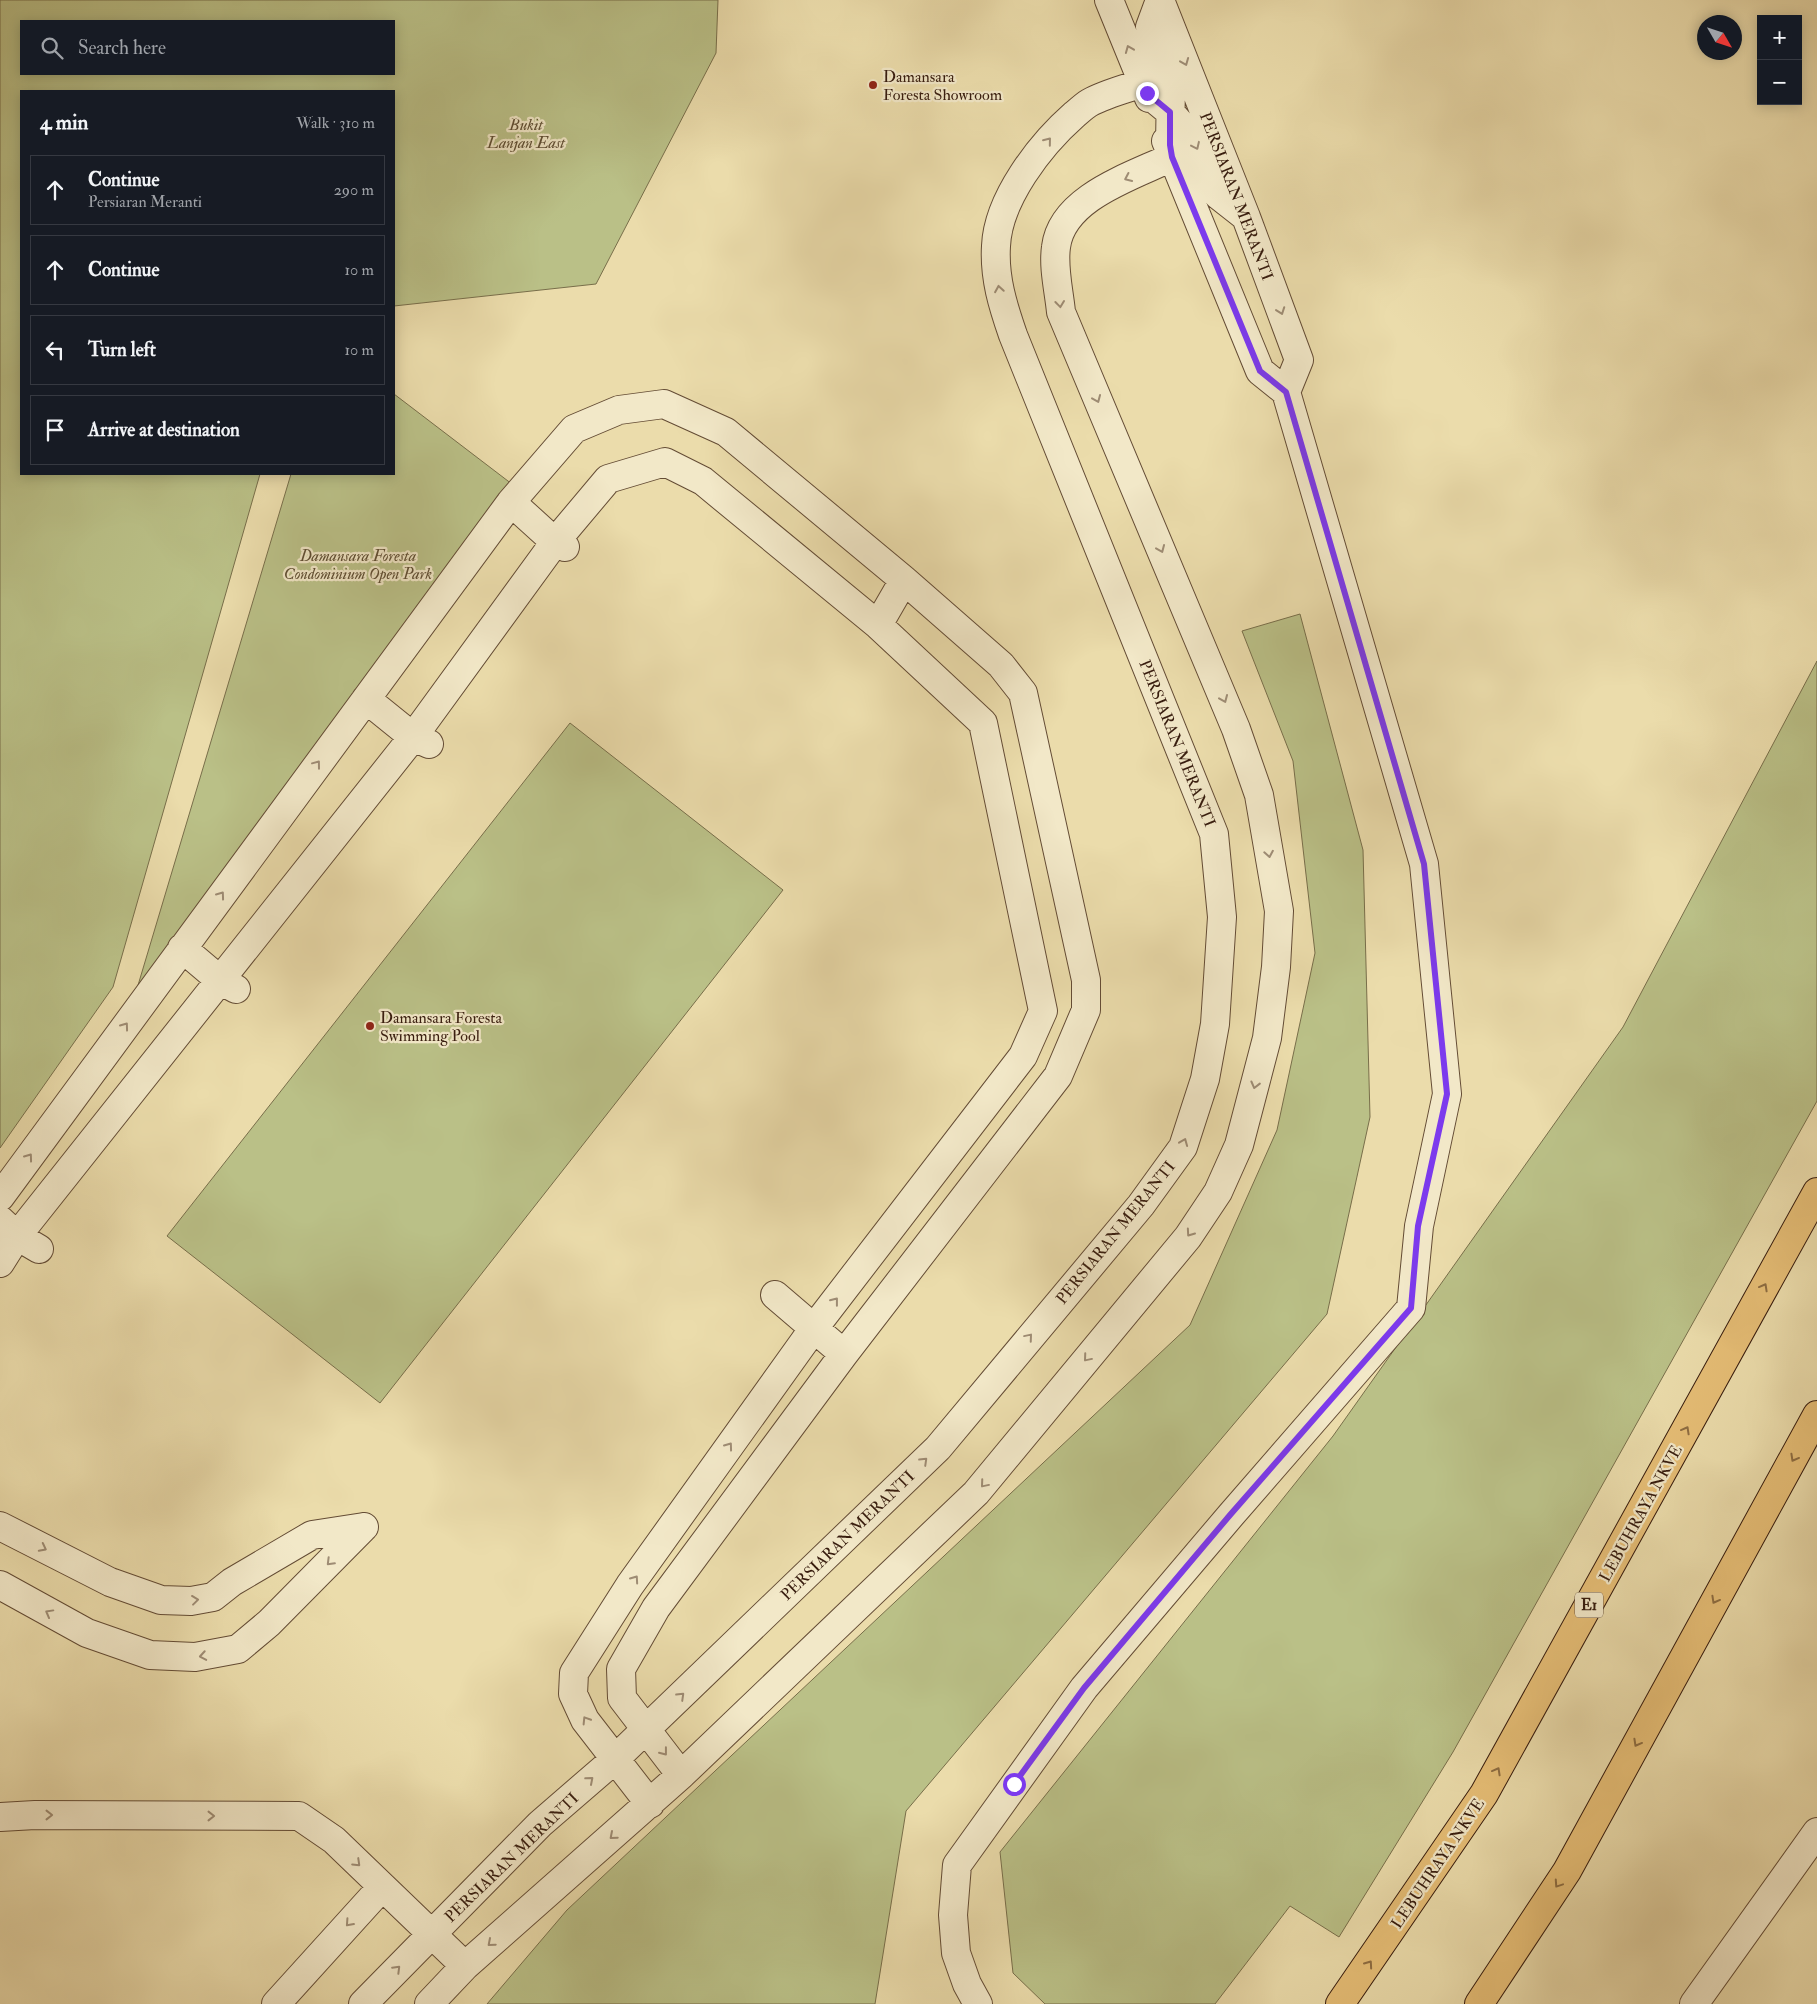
<!DOCTYPE html>
<html lang="en">
<head>
<meta charset="utf-8">
<style>
  body { margin:0; font-family:"IM FELL Double Pica",serif; background:#20242c; color:#f1f3f6 }
  .controls { position:absolute; right:15px; top:15px; display:grid; overflow:hidden; border-radius:0px; box-shadow:0 2px 12px #0003 }
  .controls button { width:45px; height:45px; display:grid; place-items:center; padding:0; border:0; border-bottom:1px solid #363941; background:#171b24; color:#f1f3f6; font:25px sans-serif }
  .compass { position:absolute; left:1697px; top:15px; width:45px; height:45px; border-radius:50%; background:#171b24; box-shadow:0 2px 12px #0003; rotate:129deg }
  .stop { position:absolute; width:15px; height:15px; margin:-11px; border:4px solid #7c3aed; border-radius:50%; background:#fff }
  .stop.end { background:#7c3aed; border-color:#fff; box-shadow:0 1px 5px #0008 }
  .list { margin:0; padding:0; list-style:none }
  h2 { display:flex; justify-content:space-between; align-items:center; height:65px; margin:0; padding:0 20px; font-size:21px }
  h2 small { font-size:16px; font-weight:400; color:#9ea1a6 }
  .list li { display:grid; grid-template-columns:32px 1fr auto; gap:15px; align-items:center; box-sizing:border-box; height:70px; margin:0 10px 10px; padding:0 10px; border:1px solid #363941; border-radius:0px }
  .list b { display:block; font-size:19px; white-space:nowrap }
  .list p { margin:0; font-size:16px; white-space:nowrap; color:#9ea1a6 }
  .list em { font-size:16px; font-style:normal; color:#9ea1a6 }
  .icon { flex:none; width:28px; height:28px; fill:none; stroke:currentColor; stroke-width:2; stroke-linecap:round; stroke-linejoin:round }
  .map { position:relative; flex:none; width:1817px; height:2004px; overflow:hidden }
  .search { position:absolute; background:#171b24; box-shadow:0 2px 12px #0003; left:20px; top:20px; width:375px; height:55px; display:flex; align-items:center; gap:12px; box-sizing:border-box; padding:0 18px; border-radius:0px; color:#9ea1a6; font-size:19px }
  .panel { position:absolute; background:#171b24; box-shadow:0 2px 12px #0003; left:20px; top:90px; width:375px; height:385px; border-radius:0px }
  .map>svg:first-child { display:block }
  .green { fill:#bac087; stroke:#786e4a; fill-rule:evenodd }
  .lines { fill:none; stroke-linecap:round; stroke-linejoin:round }
  .minor-casing { stroke:#644c35; stroke-width:30 }
  .highway-casing { stroke:#371c0e; stroke-width:30 }
  .minor { stroke:#f2e8c8; stroke-width:28 }
  .highway { stroke:#e6be76; stroke-width:28 }
  .oneway { stroke:#9e8c74 }
  .oneway2 { stroke:#8e6d42 }
  .route { stroke:#7c3aed; stroke-width:6 }
  .poi-dot { fill:#8f2418; stroke:#f2e8c8; stroke-width:2 }
  .labels { text-anchor:middle; stroke-width:4.5; stroke-linejoin:round; paint-order:stroke }
  .shield { fill:#f2e8c8; stroke:#6f5946; stroke-width:1 }
  .shield-label { font-size:15px; font-weight:bold; fill:#371c0e }
  .poi-label { font-size:16px; fill:#371c0e; stroke:#f2e8c8; text-anchor:start }
  .park-label { font-size:16px; font-style:italic; fill:#5e4d32; stroke:#f2e8c8 }
  .street-label { font-size:16px; fill:#371c0e; stroke:#f2e8c8 }
</style>
</head>
<body>
<div class="map">
<svg width="1817" height="2004" viewBox="0 0 1817 2004">
  <rect width="100%" height="100%" fill="#ebdcab"/>
  <filter id="stains"><feTurbulence type="fractalNoise" baseFrequency=".004" numOctaves="4"/><feColorMatrix values="0 0 0 0 .2 0 0 0 0 .09 0 0 0 0 .02 0 0 0 .5 -.17"/></filter>
  <radialGradient id="worn" r=".72"><stop offset=".6" stop-color="#630" stop-opacity="0"/><stop offset="1" stop-color="#630" stop-opacity=".3"/></radialGradient>
  <path class="green" d="M 0,0 L 718,0 L 716,53 L 596,284 L 394,306 L 394,91 L 21,91 L 21,474 L 260,474 L 113,987 L 0,1148 ZM 394,21 L 394,74 L 21,74 L 21,21 Z
    M 394,394 L 525,494 L 130,1012 L 291,474 L 394,474 Z
    M 1300,614 L 1363,850 L 1370,1117 L 1327,1314 L 906,1811 L 875,2004 L 487,2004 L 567,1910 L 1190,1325 L 1277,1130 L 1315,953 L 1293,761 L 1242,631 Z
    M 1817,661 L 1817,1101 L 1453,1752 L 1339,1937 L 1290,1906 L 1215,2004 L 1045,2004 L 1013,1973 L 1000,1852 L 1333,1436 L 1623,1027 Z
    M 570,723 L 783,890 L 380,1403 L 167,1236 Z"/>
  <g class="lines">
    <defs>
      <path id="minor" d="M 1109,0 L 1149,98
        M 1160,0 L 1246,217 L 1299,360 L 1286,392
        M 511,502 L 555,542 L 565,547
        M 878,625 L 904,580
        M 366,699 L 413,737 L 429,744
        M 182,948 L 221,981 L 236,989
        M 0,1197 L 511,502 L 574,429 L 619,410 L 664,404 L 726,432 L 904,580 L 1001,665 L 1023,693 L 1086,980 L 1086,1010 L 1058,1076 L 844,1354 L 656,1608 L 621,1669 L 622,1698 L 681,1775
        M 0,1220 L 17,1236 L 39,1249
        M 0,1263 L 17,1236 L 413,737 L 555,542 L 608,479 L 665,462 L 703,481 L 878,625 L 983,723 L 1043,1011 L 1023,1056 L 814,1328 L 630,1585 L 574,1673 L 573,1694 L 585,1720 L 650,1804
        M 775,1295 L 844,1354
        M 0,1526 L 110,1582 L 161,1600 L 191,1601 L 213,1597 L 232,1582 L 312,1535 L 364,1527
        M 0,1585 L 87,1633 L 150,1655 L 195,1657 L 238,1649 L 269,1623 L 364,1527
        M 0,1817 L 35,1815 L 299,1816 L 334,1840 L 465,1966
        M 276,2004 L 382,1887
        M 363,2004 L 540,1824 L 614,1760 L 938,1448 L 1141,1205 L 1183,1147 L 1205,1079 L 1215,1024 L 1222,917 L 1214,834 L 1013,335 C 1003,306 994,278 996,246 C 998,199 1040,145 1074,115 C 1079,111 1084,106 1089,103 C 1105,94 1125,89 1143,83 L 1147,93 L 1170,112 L 1191,136 L 1218,195 L 1246,217
        M 429,2004 L 465,1966 L 681,1775 L 976,1493 L 1188,1237 L 1218,1192 L 1239,1145 L 1267,1038 L 1276,967 L 1279,911 L 1259,795 L 1236,729 L 1061,312 C 1059,291 1053,268 1056,247 C 1062,197 1133,176 1172,157 L 1170,145 L 1171,84 L 1150,27 L 1160,0
        M 978,2004 L 967,1984 L 956,1953 L 953,1915 L 957,1865 L 1084,1688 L 1231,1515 L 1411,1308 L 1419,1226 L 1447,1094 L 1424,864 L 1286,392 L 1260,371 L 1166,141
        M 1694,2004 L 1817,1832"/>
      <path id="highway" d="M 1340,2004 L 1484,1794 L 1817,1192
        M 1479,2004 L 1567,1871 L 1817,1415"/>
    </defs>
    <use href="#minor" class="minor-casing"/>
    <use href="#highway" class="highway-casing"/>
    <use href="#minor" class="minor"/>
    <use href="#highway" class="highway"/>
  </g>
  <defs><path id="oneway-chevron" d="M-2-3.5L2.5 0L-2 3.5" fill="none" stroke-width="1.6" stroke-linecap="round" stroke-linejoin="round" transform="scale(1.25)"/></defs>
  <g class="oneway">
    <use href="#oneway-chevron" transform="translate(1129 49) rotate(-112)"/>
    <use href="#oneway-chevron" transform="translate(1185 62) rotate(68)"/>
    <use href="#oneway-chevron" transform="translate(1048 141) rotate(-51)"/>
    <use href="#oneway-chevron" transform="translate(1196 146) rotate(65)"/>
    <use href="#oneway-chevron" transform="translate(1128 178) rotate(155)"/>
    <use href="#oneway-chevron" transform="translate(999 289) rotate(-99)"/>
    <use href="#oneway-chevron" transform="translate(1060 304) rotate(83)"/>
    <use href="#oneway-chevron" transform="translate(1281 311) rotate(70)"/>
    <use href="#oneway-chevron" transform="translate(1097 399) rotate(67)"/>
    <use href="#oneway-chevron" transform="translate(1161 549) rotate(67)"/>
    <use href="#oneway-chevron" transform="translate(1224 699) rotate(67)"/>
    <use href="#oneway-chevron" transform="translate(317 764) rotate(-53)"/>
    <use href="#oneway-chevron" transform="translate(1269 854) rotate(80)"/>
    <use href="#oneway-chevron" transform="translate(221 895) rotate(-54)"/>
    <use href="#oneway-chevron" transform="translate(125 1026) rotate(-54)"/>
    <use href="#oneway-chevron" transform="translate(1255 1085) rotate(104)"/>
    <use href="#oneway-chevron" transform="translate(1184 1142) rotate(-68)"/>
    <use href="#oneway-chevron" transform="translate(29 1157) rotate(-54)"/>
    <use href="#oneway-chevron" transform="translate(1190 1233) rotate(125)"/>
    <use href="#oneway-chevron" transform="translate(835 1301) rotate(-52)"/>
    <use href="#oneway-chevron" transform="translate(1029 1337) rotate(-50)"/>
    <use href="#oneway-chevron" transform="translate(1087 1358) rotate(130)"/>
    <use href="#oneway-chevron" transform="translate(729 1446) rotate(-54)"/>
    <use href="#oneway-chevron" transform="translate(924 1461) rotate(-44)"/>
    <use href="#oneway-chevron" transform="translate(984 1484) rotate(130)"/>
    <use href="#oneway-chevron" transform="translate(43 1548) rotate(27)"/>
    <use href="#oneway-chevron" transform="translate(330 1562) rotate(135)"/>
    <use href="#oneway-chevron" transform="translate(635 1579) rotate(-55)"/>
    <use href="#oneway-chevron" transform="translate(195 1600) rotate(-7)"/>
    <use href="#oneway-chevron" transform="translate(49 1613) rotate(-151)"/>
    <use href="#oneway-chevron" transform="translate(203 1656) rotate(170)"/>
    <use href="#oneway-chevron" transform="translate(681 1696) rotate(-44)"/>
    <use href="#oneway-chevron" transform="translate(586 1720) rotate(-122)"/>
    <use href="#oneway-chevron" transform="translate(664 1752) rotate(52)"/>
    <use href="#oneway-chevron" transform="translate(590 1780) rotate(-41)"/>
    <use href="#oneway-chevron" transform="translate(49 1815)"/>
    <use href="#oneway-chevron" transform="translate(211 1816)"/>
    <use href="#oneway-chevron" transform="translate(613 1836) rotate(139)"/>
    <use href="#oneway-chevron" transform="translate(357 1863) rotate(44)"/>
    <use href="#oneway-chevron" transform="translate(349 1923) rotate(132)"/>
    <use href="#oneway-chevron" transform="translate(491 1943) rotate(139)"/>
    <use href="#oneway-chevron" transform="translate(397 1969) rotate(-45)"/>
  </g>
  <g class="oneway2">
    <use href="#oneway-chevron" transform="translate(1764 1287) rotate(-61)"/>
    <use href="#oneway-chevron" transform="translate(1686 1430) rotate(-61)"/>
    <use href="#oneway-chevron" transform="translate(1794 1458) rotate(119)"/>
    <use href="#oneway-chevron" transform="translate(1715 1600) rotate(119)"/>
    <use href="#oneway-chevron" transform="translate(1637 1743) rotate(119)"/>
    <use href="#oneway-chevron" transform="translate(1497 1771) rotate(-61)"/>
    <use href="#oneway-chevron" transform="translate(1558 1884) rotate(124)"/>
    <use href="#oneway-chevron" transform="translate(1369 1964) rotate(-55)"/>
  </g>
  <g class="lines">
    <path class="route" d="M 1014,1784 L 1084,1688 L 1230,1515 L 1411,1308 L 1418,1226 L 1447,1094 L 1424,864 L 1286,392 L 1260,371 L 1172,157 L 1170,145 L 1170,112 L 1147,93"/>
  </g>
  <g class="poi-dot">
    <circle cx="873" cy="85" r="5"/>
    <circle cx="370" cy="1026" r="5"/>
  </g>
  <g class="labels">
    <rect class="shield" x="1575" y="1592.5" width="28" height="25" rx="4"/>
    <g class="shield-label">
      <text x="1589" y="1610">E1</text>
    </g>
    <g class="poi-label">
      <text x="883" y="82">Damansara<tspan x="883" dy="18">Foresta Showroom</tspan></text>
      <text x="380" y="1023">Damansara Foresta<tspan x="380" dy="18">Swimming Pool</tspan></text>
    </g>
    <g class="park-label">
      <text x="526" y="130">Bukit<tspan x="526" dy="18">Lanjan East</tspan></text>
      <text x="358" y="561">Damansara Foresta<tspan x="358" dy="18">Condominium Open Park</tspan></text>
    </g>
    <g class="street-label">
      <text transform="translate(1237 196) rotate(69)" y="6">PERSIARAN MERANTI</text>
      <text transform="translate(1178 743) rotate(68)" y="6">PERSIARAN MERANTI</text>
      <text transform="translate(1115 1232) rotate(-51)" y="6">PERSIARAN MERANTI</text>
      <text transform="translate(1640 1513) rotate(-61)" y="6">LEBUHRAYA NKVE</text>
      <text transform="translate(847 1535) rotate(-44)" y="6">PERSIARAN MERANTI</text>
      <text transform="translate(511 1857) rotate(-44)" y="6">PERSIARAN MERANTI</text>
      <text transform="translate(1437 1863) rotate(-56)" y="6">LEBUHRAYA NKVE</text>
    </g>
  </g>
  <rect width="100%" height="100%" filter="url(#stains)"/>
  <rect width="100%" height="100%" fill="url(#worn)"/>
</svg>
<div class="controls">
<button>+</button>
<button>−</button>
</div>
<svg class="compass" viewBox="-18 -18 36 36"><path d="M0-13l5 13h-10z" fill="#e53935"/><path d="M0 13l5-13h-10z" fill="#9ea1a6"/></svg>
<div class="stop" style="left:1014px;top:1784px"></div>
<div class="stop end" style="left:1147px;top:93px"></div>
<div class="search"><svg class="icon" aria-label="search" viewBox="0 0 24 24"><circle cx="10" cy="10" r="6"/><path d="M15 15l6 6"/></svg>Search here</div>
<section class="panel">
<h2>4 min<small>Walk · 310 m</small></h2>
<ul class="list">
<li><svg class="icon" aria-label="ahead" viewBox="0 0 24 24"><path d="M12 20V5M6 11l6-6 6 6"/></svg><div><b>Continue</b><p>Persiaran Meranti</p></div><em>290 m</em></li>
<li><svg class="icon" aria-label="ahead" viewBox="0 0 24 24"><path d="M12 20V5M6 11l6-6 6 6"/></svg><div><b>Continue</b></div><em>10 m</em></li>
<li><svg class="icon" aria-label="left" viewBox="0 0 24 24"><path d="M17 20v-9H6M10 6l-5 5 5 5"/></svg><div><b>Turn left</b></div><em>10 m</em></li>
<li><svg class="icon" aria-label="arrive" viewBox="0 0 24 24"><path d="M6 21V4h12l-3 4 3 4H6"/></svg><div><b>Arrive at destination</b></div></li>
</ul>
</section>
</div>
</body>
</html>
